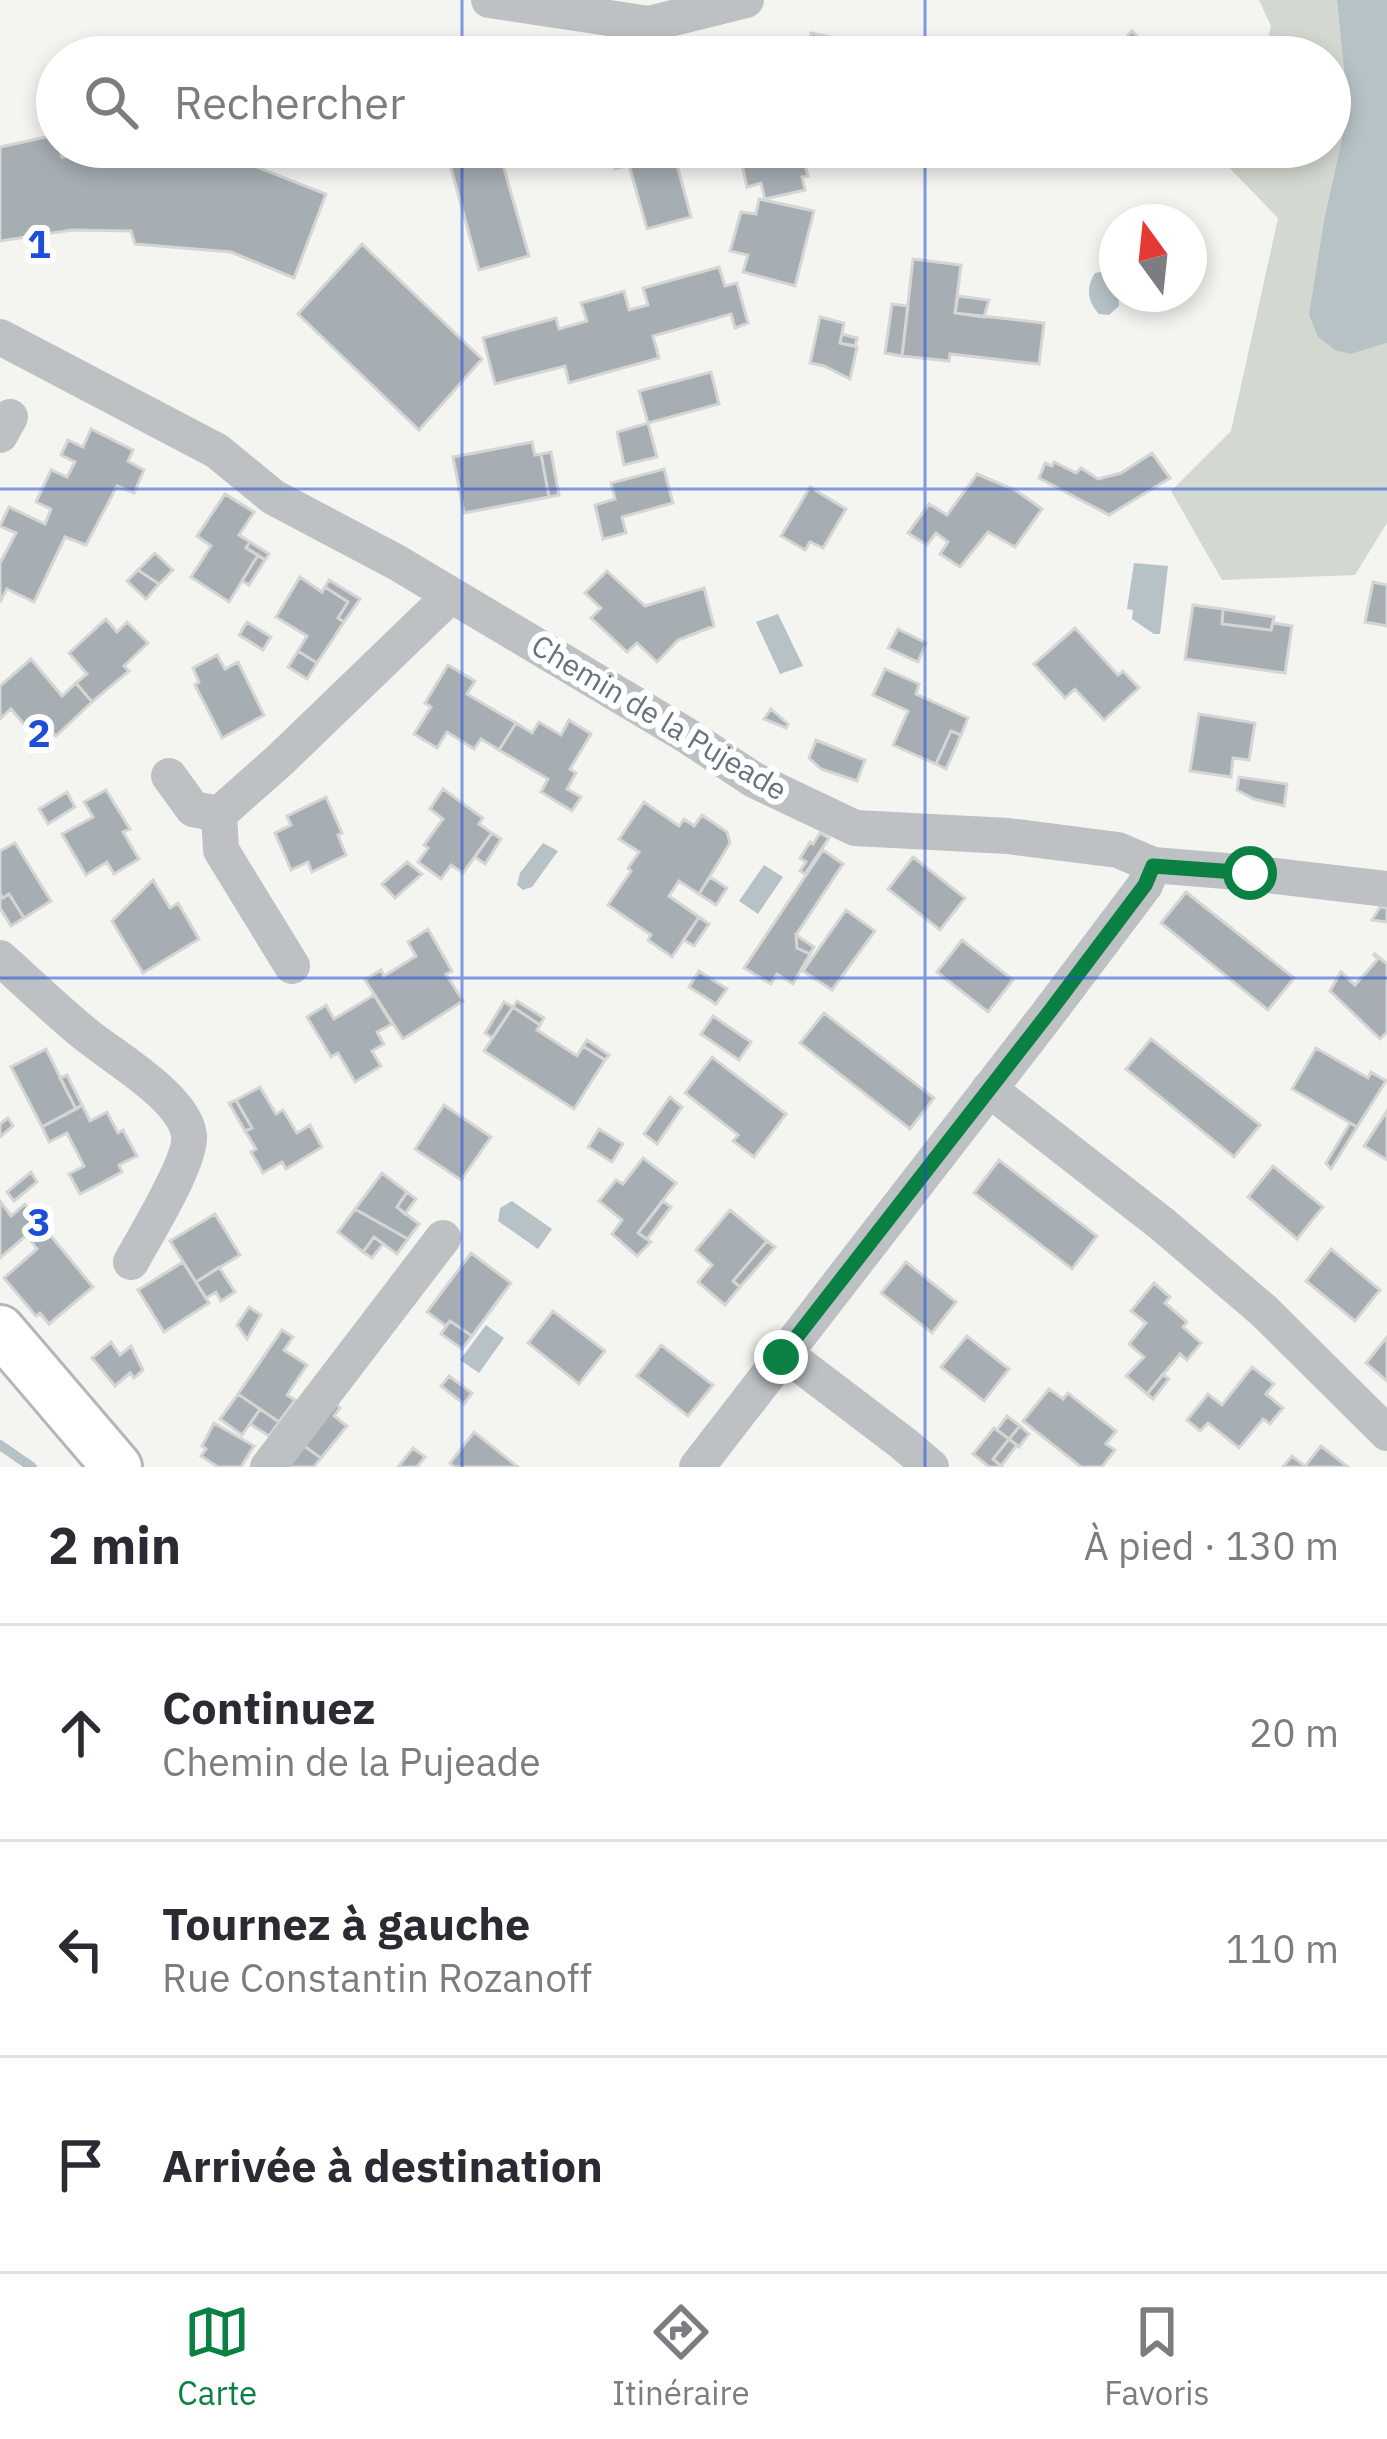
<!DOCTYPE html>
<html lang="fr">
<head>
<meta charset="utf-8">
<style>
  body { margin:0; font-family:"IBM Plex Sans",sans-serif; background:#f2f2f3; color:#2b2b33 }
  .compass { position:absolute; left:1099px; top:204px; width:108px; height:108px; border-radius:50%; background:#fff; box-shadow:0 6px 18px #0003; rotate:345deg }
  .stop { position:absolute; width:36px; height:36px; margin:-27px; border:9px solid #0b8043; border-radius:50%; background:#fff }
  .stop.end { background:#0b8043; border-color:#fff; box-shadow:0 3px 12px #0008 }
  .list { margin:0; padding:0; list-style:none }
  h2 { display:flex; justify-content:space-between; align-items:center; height:156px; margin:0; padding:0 48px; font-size:51px }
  h2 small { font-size:39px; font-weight:400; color:#7c7c81 }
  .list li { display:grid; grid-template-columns:78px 1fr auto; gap:36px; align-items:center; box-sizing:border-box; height:216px; padding:0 48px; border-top:3px solid #e1e1e2 }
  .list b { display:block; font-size:45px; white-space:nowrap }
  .list p { margin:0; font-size:39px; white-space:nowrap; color:#7c7c81 }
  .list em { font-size:39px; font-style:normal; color:#7c7c81 }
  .icon { flex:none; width:66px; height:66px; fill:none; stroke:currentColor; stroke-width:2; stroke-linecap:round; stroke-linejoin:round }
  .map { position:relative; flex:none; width:1387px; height:1467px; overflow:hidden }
  .search { position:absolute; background:#fff; box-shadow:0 6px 18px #0003; left:36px; right:36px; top:36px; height:132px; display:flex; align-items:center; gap:30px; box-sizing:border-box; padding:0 42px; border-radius:66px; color:#7c7c81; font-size:45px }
  .sheet { height:804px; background:#fff }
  nav { display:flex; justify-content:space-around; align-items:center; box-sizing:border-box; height:168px; border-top:3px solid #e1e1e2; background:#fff; font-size:33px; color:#7c7c81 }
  nav a { display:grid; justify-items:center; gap:6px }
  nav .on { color:#0b8043 }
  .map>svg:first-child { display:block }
  .green { fill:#d3d9d0 }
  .water { fill:#b7c2c7 }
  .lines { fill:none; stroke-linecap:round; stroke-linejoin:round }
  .stream { stroke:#b7c2c7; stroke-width:10 }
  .building { fill:#a7aeb3; stroke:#d5d6d3; stroke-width:3 }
  .major-casing { stroke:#b2b6ba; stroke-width:54 }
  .minor { stroke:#bdc1c4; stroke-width:36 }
  .major { stroke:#fff; stroke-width:48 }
  .route { stroke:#0b8043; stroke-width:15 }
  .grid { fill:none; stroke:#1d4ed8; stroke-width:3; stroke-opacity:0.55 }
  .labels { text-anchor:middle; stroke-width:12; stroke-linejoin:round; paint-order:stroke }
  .street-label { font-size:30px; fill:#647381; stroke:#fff }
  .grid-label { font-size:39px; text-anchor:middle; font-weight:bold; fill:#1d4ed8; stroke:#fff; stroke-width:12; stroke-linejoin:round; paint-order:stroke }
</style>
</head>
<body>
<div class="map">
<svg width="1387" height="1467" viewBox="0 0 1387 1467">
  <rect width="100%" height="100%" fill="#f4f4f0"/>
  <path class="green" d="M 1259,0 L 1337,0 L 1348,112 L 1325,215 L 1351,354 L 1387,343 L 1387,523 L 1355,575 L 1222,580 L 1171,491 L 1231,431 L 1278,218 L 1209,147 L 1330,147 L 1330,57 L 1263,57 L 1271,26 Z"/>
  <path class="water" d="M 1337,0 L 1387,0 L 1387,343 L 1351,354 L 1335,350 L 1318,337 L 1309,315 L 1325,215 L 1348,112 Z
    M 1111,270 L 1117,273 L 1119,306 L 1109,315 L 1099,314 C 1087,301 1086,287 1095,273 Z
    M 1134,563 L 1168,566 L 1160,634 L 1154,634 L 1132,619 L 1133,610 L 1127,609 Z
    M 778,614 L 803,666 L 780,674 L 756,622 Z
    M 543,843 L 558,851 L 532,887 L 523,890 L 517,885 L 520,873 Z
    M 764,865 L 783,877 L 758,914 L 739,901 Z
    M 512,1201 L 552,1229 L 538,1249 L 498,1221 L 500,1208 Z
    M 486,1325 L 504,1338 L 479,1373 L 460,1360 Z"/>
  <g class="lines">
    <path class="stream" d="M 0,1445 L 32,1467"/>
  </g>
  <path class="building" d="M 1132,31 L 1159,57 L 1114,57 L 1111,54 Z
    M 811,33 L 874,46 L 872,57 L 806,57 Z
    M 773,43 L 776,57 L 724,57 Z
    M 55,135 L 62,157 L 120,147 L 137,147 L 139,159 L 236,159 L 326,194 L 294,278 L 231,252 L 135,244 L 131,231 L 72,230 L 0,241 L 0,147 Z
    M 482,147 L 498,147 L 529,256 L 479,270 L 448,157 Z
    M 609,147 L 709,147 L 675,157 L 691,217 L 647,229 L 629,165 L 615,169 Z
    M 738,147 L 800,147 L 808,176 L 802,177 L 805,190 L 765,199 L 761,183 L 747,187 Z
    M 759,199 L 814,211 L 795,286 L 743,272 L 748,255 L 730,251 L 741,212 L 756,214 Z
    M 362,244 L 482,359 L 419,430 L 298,314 Z
    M 913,259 L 961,265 L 955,313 L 1044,323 L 1039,364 L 950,354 L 949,361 L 902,356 Z
    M 719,267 L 725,286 L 737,283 L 748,323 L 735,328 L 731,314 L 653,336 L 659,358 L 569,383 L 565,366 L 495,384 L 483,338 L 556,318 L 559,329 L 587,321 L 581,303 L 624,291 L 629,310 L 648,305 L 643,288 Z
    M 958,296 L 989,300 L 984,317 L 955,313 Z
    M 892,304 L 908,306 L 902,356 L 885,353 Z
    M 820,317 L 844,323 L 840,343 L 857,347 L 850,379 L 824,366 L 810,363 Z
    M 842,334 L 857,338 L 855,346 L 840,343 Z
    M 711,372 L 719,404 L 648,423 L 639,391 Z
    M 648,423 L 657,457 L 624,465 L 617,432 Z
    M 91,429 L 133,450 L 128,461 L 144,470 L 134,493 L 117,486 L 86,545 L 65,537 L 34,602 L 7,589 L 0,602 L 0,563 L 16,533 L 0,526 L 9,507 L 45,524 L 51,509 L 36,502 L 51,470 L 67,477 L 75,462 L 61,455 L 68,440 L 83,447 Z
    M 532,442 L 535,455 L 541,454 L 549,497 L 464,513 L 453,457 Z
    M 551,452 L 559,495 L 549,497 L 541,454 Z
    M 1152,453 L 1170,478 L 1109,515 L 1039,478 L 1045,463 L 1052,466 L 1054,462 L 1076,473 L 1081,468 L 1098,479 L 1121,473 Z
    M 664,469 L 673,503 L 622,517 L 626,533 L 603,539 L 595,505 L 615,499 L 611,483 Z
    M 977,474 L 1015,490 L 1042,509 L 1015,547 L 988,532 L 960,567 L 940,554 L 948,542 L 936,533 L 927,545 L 908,533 L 929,504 L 947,515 Z
    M 810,487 L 846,509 L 823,548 L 810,542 L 805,550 L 781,536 Z
    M 225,494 L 254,512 L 239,535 L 250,542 L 246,548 L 258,555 L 229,602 L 191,577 L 211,546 L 197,536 Z
    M 250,542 L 269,554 L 265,560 L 246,548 Z
    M 155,553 L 173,570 L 159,584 L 138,570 Z
    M 258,555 L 265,560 L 249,585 L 242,581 Z
    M 138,570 L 159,584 L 146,599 L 127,581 Z
    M 607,571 L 645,606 L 704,588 L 714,626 L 678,640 L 657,662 L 637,643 L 627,652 L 591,618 L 601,608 L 585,593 Z
    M 300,577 L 322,592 L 325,587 L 348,602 L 338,618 L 344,622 L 317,663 L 298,651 L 307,636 L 276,617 Z
    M 329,580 L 360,599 L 344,622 L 338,618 L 348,602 L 325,587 Z
    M 1373,582 L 1387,585 L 1387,626 L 1365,622 Z
    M 1193,605 L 1223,609 L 1222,624 L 1271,630 L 1273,623 L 1292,626 L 1285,673 L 1185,659 Z
    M 1223,609 L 1274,617 L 1271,630 L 1222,624 Z
    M 106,619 L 117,632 L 127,622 L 148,643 L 124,666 L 129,671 L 92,702 L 76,683 L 87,674 L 69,653 Z
    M 247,622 L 271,637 L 263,650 L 239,635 Z
    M 1075,628 L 1118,675 L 1123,671 L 1139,688 L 1104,720 L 1075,689 L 1065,698 L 1034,664 Z
    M 898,629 L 926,643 L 918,662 L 888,648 Z
    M 298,651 L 317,663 L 307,679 L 288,667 Z
    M 217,655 L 225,669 L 238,662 L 264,715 L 222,738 L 195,685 L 199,682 L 193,668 Z
    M 31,659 L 62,696 L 76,683 L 92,702 L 56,736 L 50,730 L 37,740 L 11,709 L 0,719 L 0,686 Z
    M 448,665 L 475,681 L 467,694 L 516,723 L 499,750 L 481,739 L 474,749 L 447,732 L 437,748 L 414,734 L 431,707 L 425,703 Z
    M 885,669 L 919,684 L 916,694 L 968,718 L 961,735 L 951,731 L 936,764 L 893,745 L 908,711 L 873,695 Z
    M 771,709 L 788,724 L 786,728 L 764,719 Z
    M 1199,714 L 1255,723 L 1249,760 L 1233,758 L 1231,777 L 1190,771 Z
    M 569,720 L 591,734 L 570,769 L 576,773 L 567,789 L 581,797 L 572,811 L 541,792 L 548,779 L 499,750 L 516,723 L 532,733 L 539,722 L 561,735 Z
    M 951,731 L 961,735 L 946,769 L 936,764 Z
    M 816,740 L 865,760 L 857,781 L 821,769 L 809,758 Z
    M 1239,777 L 1287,784 L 1284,806 L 1254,799 L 1237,790 Z
    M 443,789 L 483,818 L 479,824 L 492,833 L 463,873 L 451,865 L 441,879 L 418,862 L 428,848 L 424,845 L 443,819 L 430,809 Z
    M 106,790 L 130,829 L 123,832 L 139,859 L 114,874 L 107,862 L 86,875 L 62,834 L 93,817 L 84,802 Z
    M 67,792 L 75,807 L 48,824 L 39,809 Z
    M 326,797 L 342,833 L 338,835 L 346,855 L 312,872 L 308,862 L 291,870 L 275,833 L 291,825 L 287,816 Z
    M 644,802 L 679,826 L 684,819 L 694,826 L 702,815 L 727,832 L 730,843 L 699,894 L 679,881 L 669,896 L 699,917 L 672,957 L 648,940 L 651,935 L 608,905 L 631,871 L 628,868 L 639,852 L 619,839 Z
    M 492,833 L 501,839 L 485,864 L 475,857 Z
    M 820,833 L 829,838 L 805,874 L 800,871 L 806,862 L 800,858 L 810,842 L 813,844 Z
    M 15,843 L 51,901 L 24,918 L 9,894 L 3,898 L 0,894 L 0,851 Z
    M 823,850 L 843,864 L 796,935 L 797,948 L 810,954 L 793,984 L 777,974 L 771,984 L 744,968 Z
    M 913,857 L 965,898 L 940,930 L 888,889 Z
    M 407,862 L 422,874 L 395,898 L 382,884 Z
    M 710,877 L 727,888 L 716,905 L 699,894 Z
    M 153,880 L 170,908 L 178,903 L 199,939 L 143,973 L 112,921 Z
    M 1186,892 L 1294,978 L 1268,1010 L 1161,923 Z
    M 0,894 L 3,898 L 9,894 L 24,918 L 11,926 L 0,908 Z
    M 1380,907 L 1387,908 L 1387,922 L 1372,920 Z
    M 846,910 L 875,931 L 832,990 L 803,971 Z
    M 699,917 L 709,924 L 694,946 L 684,940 Z
    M 428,929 L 452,971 L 446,974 L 463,1001 L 403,1039 L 365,980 L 381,970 L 384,976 L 416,956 L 408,942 Z
    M 796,935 L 814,947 L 810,954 L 797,948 Z
    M 962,940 L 1013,980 L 988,1012 L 937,972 Z
    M 1375,954 L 1387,964 L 1387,1032 L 1380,1039 L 1330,991 L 1341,972 L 1355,985 L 1378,959 L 1374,955 Z
    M 699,971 L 727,989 L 716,1004 L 689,987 Z
    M 374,995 L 392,1024 L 377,1032 L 384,1044 L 372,1051 L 381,1066 L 355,1082 L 338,1053 L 331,1057 L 307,1017 L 326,1005 L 334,1019 Z
    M 517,1001 L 544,1018 L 540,1025 L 513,1007 Z
    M 504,1002 L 513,1007 L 492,1038 L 485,1033 Z
    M 513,1007 L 540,1025 L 537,1030 L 577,1056 L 583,1046 L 605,1060 L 574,1109 L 484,1051 Z
    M 824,1013 L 934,1098 L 910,1129 L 800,1043 Z
    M 713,1016 L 751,1042 L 739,1060 L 701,1034 Z
    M 1151,1039 L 1260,1125 L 1234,1157 L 1126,1069 Z
    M 587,1040 L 609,1055 L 605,1060 L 583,1046 Z
    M 1316,1048 L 1368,1078 L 1371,1072 L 1386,1081 L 1357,1127 L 1292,1089 Z
    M 46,1049 L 76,1109 L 42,1127 L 11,1067 Z
    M 712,1057 L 786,1114 L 754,1157 L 733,1141 L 738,1135 L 685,1093 Z
    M 67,1075 L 82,1105 L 76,1109 L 60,1078 Z
    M 260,1087 L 276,1114 L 283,1110 L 297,1133 L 310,1125 L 322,1147 L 286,1169 L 282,1162 L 263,1173 L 251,1152 L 256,1149 L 245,1131 L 252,1128 L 236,1100 Z
    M 670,1097 L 682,1107 L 657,1144 L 644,1134 Z
    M 236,1100 L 252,1128 L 245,1131 L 229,1103 Z
    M 82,1105 L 90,1121 L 107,1112 L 118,1133 L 123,1130 L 137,1156 L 119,1165 L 122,1172 L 80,1194 L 69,1174 L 84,1166 L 67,1133 L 49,1142 L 42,1127 Z
    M 444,1105 L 491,1137 L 461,1180 L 415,1149 Z
    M 1387,1111 L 1387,1160 L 1364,1146 Z
    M 8,1118 L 13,1126 L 0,1137 L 0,1124 Z
    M 1350,1123 L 1357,1127 L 1331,1169 L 1326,1163 Z
    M 599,1129 L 623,1144 L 612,1162 L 588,1147 Z
    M 643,1158 L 676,1183 L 638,1233 L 651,1242 L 637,1256 L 612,1234 L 622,1220 L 599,1201 L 616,1180 L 623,1184 Z
    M 999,1160 L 1097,1236 L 1072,1269 L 974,1193 Z
    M 1273,1166 L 1323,1207 L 1297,1239 L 1248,1197 Z
    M 31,1172 L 37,1182 L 14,1201 L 7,1192 Z
    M 382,1173 L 407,1192 L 397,1207 L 419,1224 L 408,1239 L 355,1209 Z
    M 407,1192 L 416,1199 L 405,1214 L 397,1207 Z
    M 0,1201 L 11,1216 L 25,1204 L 41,1223 L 0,1258 Z
    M 663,1201 L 671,1207 L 647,1239 L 638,1233 Z
    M 355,1209 L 408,1239 L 397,1254 L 374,1237 L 363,1252 L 338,1232 Z
    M 730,1210 L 767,1241 L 733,1281 L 740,1287 L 725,1305 L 698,1282 L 712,1265 L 696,1250 Z
    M 215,1214 L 240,1255 L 196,1282 L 170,1241 Z
    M 46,1230 L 93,1287 L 49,1324 L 40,1313 L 36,1316 L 4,1278 L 37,1249 L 32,1242 Z
    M 374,1237 L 383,1244 L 372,1258 L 363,1252 Z
    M 767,1241 L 775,1247 L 740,1287 L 733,1281 Z
    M 1331,1249 L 1380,1290 L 1355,1321 L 1306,1281 Z
    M 471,1253 L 511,1283 L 472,1336 L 450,1321 L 446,1326 L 427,1312 Z
    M 183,1262 L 209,1303 L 164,1332 L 138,1290 Z
    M 906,1262 L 956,1302 L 932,1333 L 881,1293 Z
    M 219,1267 L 235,1292 L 221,1301 L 216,1292 L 206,1298 L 196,1282 Z
    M 1154,1283 L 1170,1297 L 1165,1303 L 1187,1322 L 1183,1327 L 1201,1343 L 1187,1360 L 1180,1354 L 1147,1394 L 1126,1376 L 1144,1357 L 1129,1344 L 1146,1323 L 1131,1311 Z
    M 249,1307 L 261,1315 L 247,1339 L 237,1325 Z
    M 553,1311 L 605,1351 L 579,1384 L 528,1343 Z
    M 450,1321 L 472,1336 L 462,1349 L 441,1334 Z
    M 282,1330 L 293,1337 L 284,1350 L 307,1365 L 287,1395 L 295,1400 L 279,1422 L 238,1394 Z
    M 967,1336 L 1009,1369 L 984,1401 L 941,1367 Z
    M 1387,1337 L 1387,1381 L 1366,1363 Z
    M 111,1342 L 120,1355 L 131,1346 L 143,1370 L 134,1378 L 130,1373 L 115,1386 L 92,1358 Z
    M 661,1345 L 713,1385 L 688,1416 L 637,1376 Z
    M 1252,1367 L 1274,1384 L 1266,1394 L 1283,1408 L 1270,1424 L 1263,1419 L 1239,1448 L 1208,1423 L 1200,1431 L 1187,1420 L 1208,1394 L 1222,1405 Z
    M 1163,1374 L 1169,1379 L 1153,1399 L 1147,1394 Z
    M 449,1376 L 472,1393 L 464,1404 L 441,1386 Z
    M 1049,1389 L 1063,1399 L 1068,1393 L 1116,1431 L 1106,1444 L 1115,1450 L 1102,1467 L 1081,1467 L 1023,1421 Z
    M 238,1394 L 260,1409 L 242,1435 L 220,1419 Z
    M 330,1399 L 340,1408 L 334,1416 L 347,1426 L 321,1458 L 297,1441 Z
    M 260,1409 L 279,1422 L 269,1436 L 250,1424 Z
    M 1007,1416 L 1020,1426 L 1009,1439 L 997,1430 Z
    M 214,1423 L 254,1446 L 241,1467 L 218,1467 L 201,1456 L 206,1449 L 202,1446 Z
    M 1020,1426 L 1029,1434 L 1019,1447 L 1009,1439 Z
    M 994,1428 L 1009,1439 L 993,1459 L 1002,1467 L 989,1467 L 973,1454 Z
    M 474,1432 L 518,1467 L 454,1467 L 450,1463 Z
    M 1009,1439 L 1017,1445 L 1001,1466 L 993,1459 Z
    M 297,1441 L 321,1458 L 314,1467 L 277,1467 Z
    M 1321,1446 L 1348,1467 L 1283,1467 L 1292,1456 L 1305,1466 Z
    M 413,1448 L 425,1457 L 417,1467 L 398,1467 Z"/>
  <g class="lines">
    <defs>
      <path id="major" d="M 0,1330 L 117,1467"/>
    </defs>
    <use href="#major" class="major-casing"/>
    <path class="minor" d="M 489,0 L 649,24 L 746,0
      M 0,337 L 217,451 L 273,497 L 396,562 L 686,735 L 754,780 L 855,828 L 1008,836 L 1118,850 L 1153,865 L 1250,873 L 1387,889
      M 0,435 L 10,417
      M 169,776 L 193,809 L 219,814 L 280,760 L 451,595
      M 219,814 L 221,850 L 292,966
      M 0,958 C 28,983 55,1009 84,1033 C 113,1057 184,1097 189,1135 C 192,1161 145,1236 131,1262
      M 989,1089 L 1162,1224 L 1264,1311 L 1387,1433
      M 781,1357 L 796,1362 L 904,1444 L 931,1467
      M 268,1467 L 443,1238
      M 697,1467 L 1047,1015 L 1145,885 L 1153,865"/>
    <use href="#major" class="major"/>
  </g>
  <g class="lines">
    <path class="route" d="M 781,1357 L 1047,1015 L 1145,885 L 1153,866 L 1250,873"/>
  </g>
  <path class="grid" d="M 462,0 L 462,57M 925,0 L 925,57M 462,147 L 462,1467M 925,147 L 925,1467M 0,489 L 1387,489M 0,978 L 1387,978"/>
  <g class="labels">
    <g class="street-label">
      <text transform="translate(659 718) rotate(31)" y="10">Chemin de la Pujeade</text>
    </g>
  </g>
  <g class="grid-label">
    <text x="39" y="258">1</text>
    <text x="39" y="747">2</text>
    <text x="39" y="1236">3</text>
  </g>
</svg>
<svg class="compass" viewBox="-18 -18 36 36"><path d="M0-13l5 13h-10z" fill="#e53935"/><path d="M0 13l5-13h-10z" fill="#7c7c81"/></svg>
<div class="stop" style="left:1250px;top:873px"></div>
<div class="stop end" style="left:781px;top:1357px"></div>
<div class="search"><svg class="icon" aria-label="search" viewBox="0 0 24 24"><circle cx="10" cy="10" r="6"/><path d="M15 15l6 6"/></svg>Rechercher</div>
</div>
<section class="sheet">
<h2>2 min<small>À pied · 130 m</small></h2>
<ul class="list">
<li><svg class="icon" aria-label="ahead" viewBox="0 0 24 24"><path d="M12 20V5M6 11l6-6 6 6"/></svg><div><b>Continuez</b><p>Chemin de la Pujeade</p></div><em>20 m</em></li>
<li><svg class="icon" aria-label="left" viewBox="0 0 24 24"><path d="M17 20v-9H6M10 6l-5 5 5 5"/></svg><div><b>Tournez à gauche</b><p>Rue Constantin Rozanoff</p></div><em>110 m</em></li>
<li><svg class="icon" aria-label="arrive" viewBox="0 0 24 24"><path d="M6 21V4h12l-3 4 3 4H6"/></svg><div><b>Arrivée à destination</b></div></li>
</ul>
</section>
<nav>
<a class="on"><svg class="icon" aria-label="map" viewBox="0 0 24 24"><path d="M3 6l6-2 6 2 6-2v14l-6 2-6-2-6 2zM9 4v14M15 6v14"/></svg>Carte</a>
<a><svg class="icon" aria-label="directions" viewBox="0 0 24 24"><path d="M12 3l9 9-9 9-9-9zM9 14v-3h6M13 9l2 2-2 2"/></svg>Itinéraire</a>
<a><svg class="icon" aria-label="saved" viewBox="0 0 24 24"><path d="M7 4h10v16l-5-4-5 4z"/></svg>Favoris</a>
</nav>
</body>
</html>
